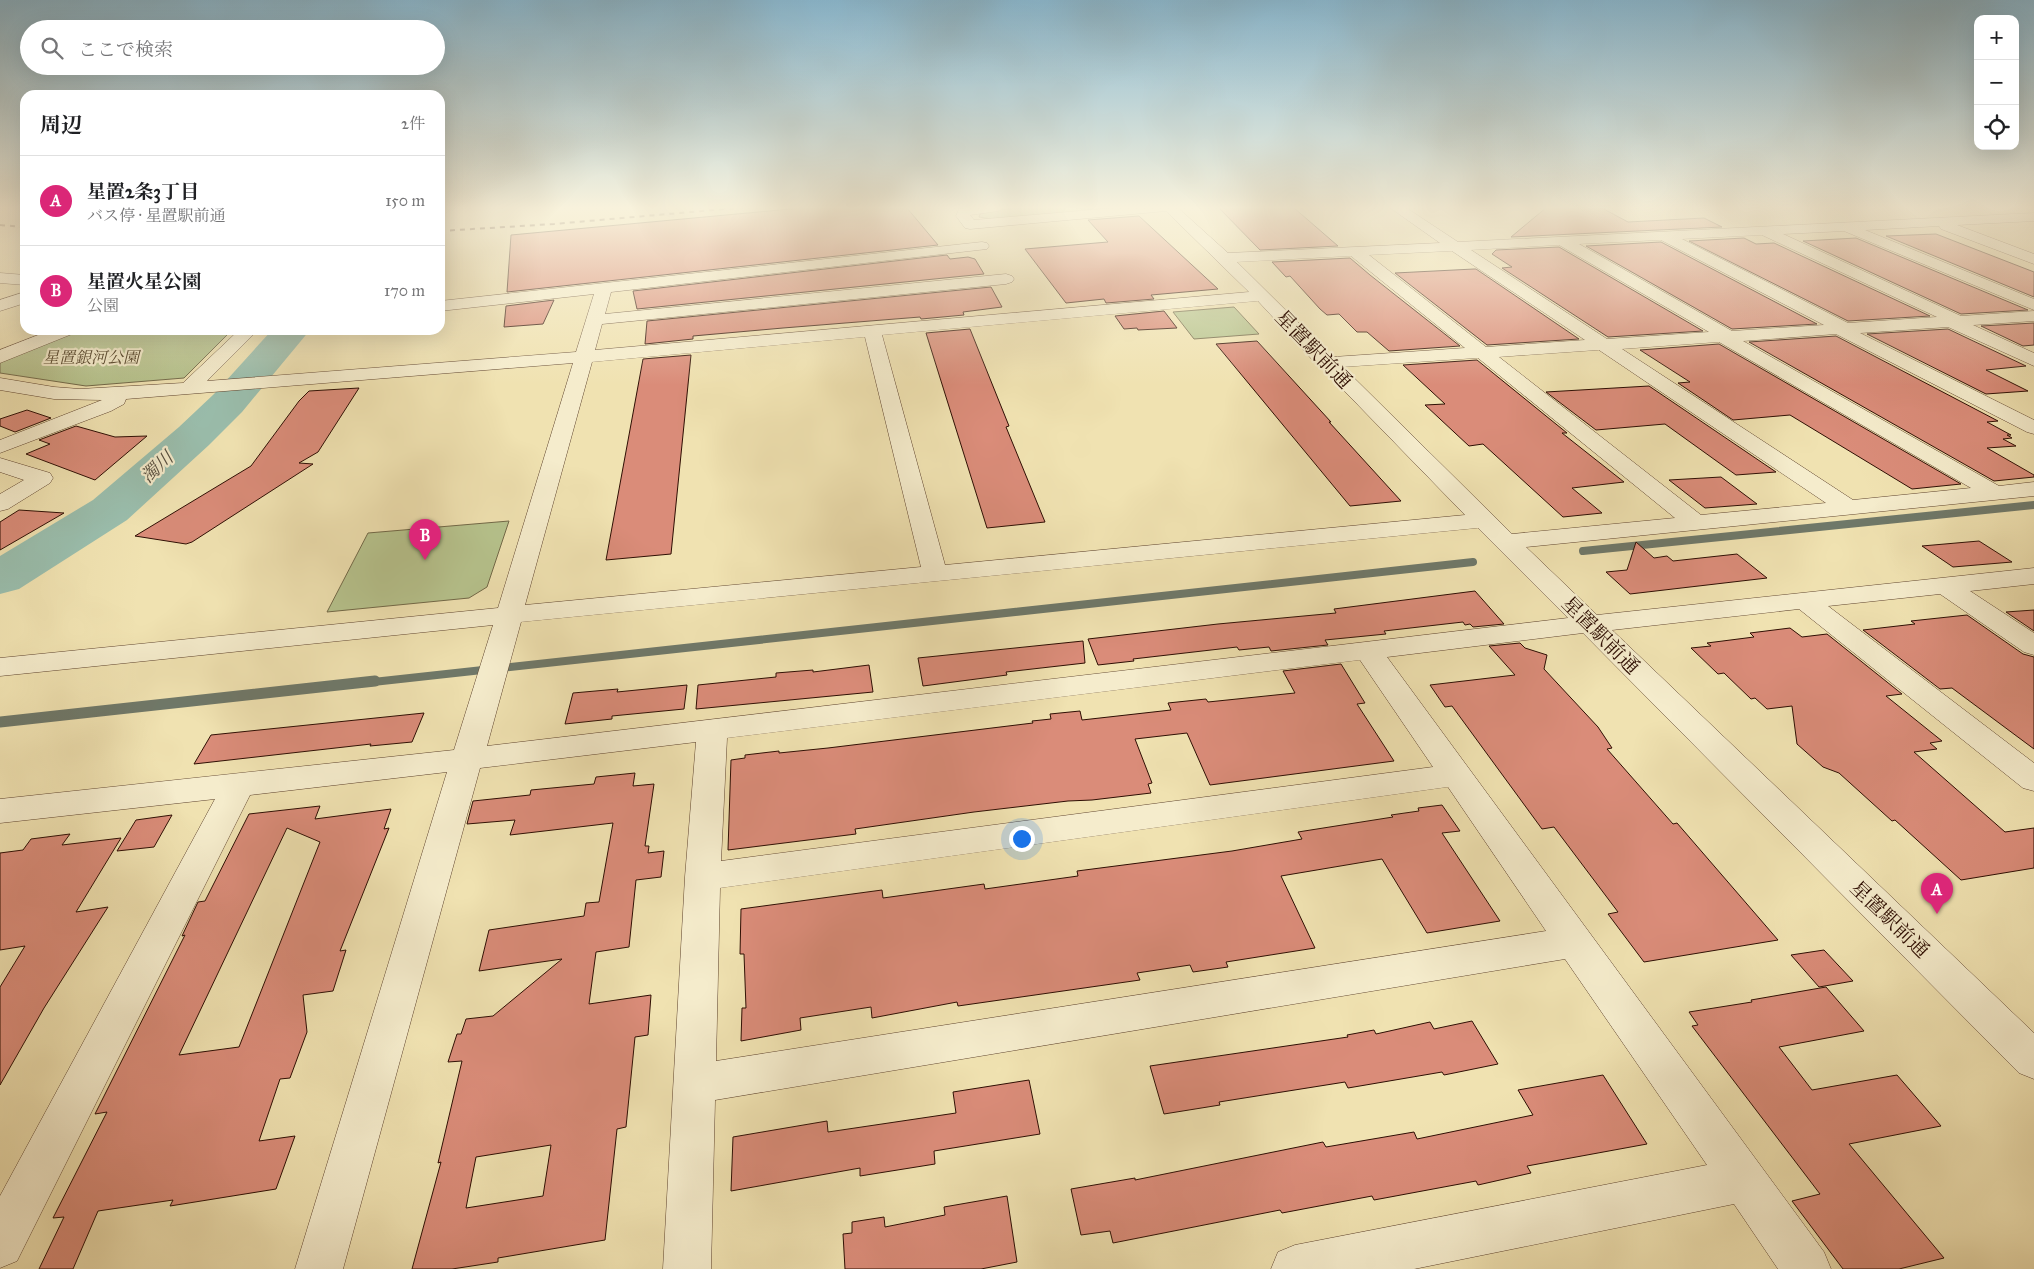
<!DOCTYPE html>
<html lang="ja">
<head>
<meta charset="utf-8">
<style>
  body { margin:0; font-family:"IM FELL Great Primer","Noto Serif JP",serif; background:#f2f2f2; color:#202124 }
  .controls { position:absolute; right:15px; top:15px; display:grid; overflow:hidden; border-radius:10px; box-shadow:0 5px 20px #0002 }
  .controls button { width:45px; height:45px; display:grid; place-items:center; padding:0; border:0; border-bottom:1px solid #e0e0e0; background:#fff; color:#202124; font:25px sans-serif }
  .you { position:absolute; left:1021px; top:838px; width:18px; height:18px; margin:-12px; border:4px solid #fff; border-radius:50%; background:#1a73e8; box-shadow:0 0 0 8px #1a73e833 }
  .badge { display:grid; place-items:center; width:32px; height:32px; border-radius:50%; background:#db2777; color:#fff; font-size:16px; font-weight:700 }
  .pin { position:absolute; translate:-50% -41px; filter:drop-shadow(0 1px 2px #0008) }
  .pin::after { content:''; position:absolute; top:26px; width:18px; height:15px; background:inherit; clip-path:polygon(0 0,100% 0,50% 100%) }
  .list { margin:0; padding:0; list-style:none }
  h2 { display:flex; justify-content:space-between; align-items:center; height:65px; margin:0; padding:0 20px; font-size:21px }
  h2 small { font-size:16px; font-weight:400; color:#757577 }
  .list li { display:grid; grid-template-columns:32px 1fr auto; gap:15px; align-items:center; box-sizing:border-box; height:90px; padding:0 20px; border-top:1px solid #e0e0e0 }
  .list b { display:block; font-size:19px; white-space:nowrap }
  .list p { margin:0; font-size:16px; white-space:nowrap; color:#757577 }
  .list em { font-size:16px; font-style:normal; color:#757577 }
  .icon { flex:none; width:28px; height:28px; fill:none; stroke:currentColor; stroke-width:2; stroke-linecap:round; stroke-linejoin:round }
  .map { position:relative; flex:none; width:2034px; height:1269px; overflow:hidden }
  .search { position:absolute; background:#fff; box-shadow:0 5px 20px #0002; left:20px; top:20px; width:425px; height:55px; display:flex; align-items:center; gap:12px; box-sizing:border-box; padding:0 18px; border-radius:28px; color:#757577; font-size:19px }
  .panel { position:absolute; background:#fff; box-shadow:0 5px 20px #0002; left:20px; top:90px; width:425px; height:245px; border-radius:15px }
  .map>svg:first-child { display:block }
  .green { fill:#b7c48e; stroke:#726948 }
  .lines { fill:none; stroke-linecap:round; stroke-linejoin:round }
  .stream-far1 { stroke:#6f7869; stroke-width:8 }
  .stream { stroke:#6f7869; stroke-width:11 }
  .river { fill:#9abead; fill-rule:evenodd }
  .building { fill:#da8c79; stroke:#2e0e03; fill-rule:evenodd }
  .minor-casing { stroke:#5e432e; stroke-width:1 }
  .minor { fill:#f5eccc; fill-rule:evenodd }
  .rail { stroke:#2e0e03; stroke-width:2; stroke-dasharray:5 5; stroke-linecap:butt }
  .labels { text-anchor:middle; stroke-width:4.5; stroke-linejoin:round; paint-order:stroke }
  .far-park-label { font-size:16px; font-style:italic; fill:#5e4e34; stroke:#f5eccc }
  .far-water-label { font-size:18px; font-style:italic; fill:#544c3e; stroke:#f5eccc }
  .street-label { font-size:20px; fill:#2e0e03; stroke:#f5eccc }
</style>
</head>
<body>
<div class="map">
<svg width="2034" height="1269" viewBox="0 0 2034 1269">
  <rect width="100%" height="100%" fill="#f0e2b1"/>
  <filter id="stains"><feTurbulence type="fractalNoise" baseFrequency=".004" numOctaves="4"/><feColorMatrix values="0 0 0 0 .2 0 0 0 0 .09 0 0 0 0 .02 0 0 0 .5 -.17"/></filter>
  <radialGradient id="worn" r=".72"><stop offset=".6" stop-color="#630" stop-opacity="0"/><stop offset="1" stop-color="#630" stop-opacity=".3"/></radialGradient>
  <path class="green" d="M 1029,207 L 1128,207 L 998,220 L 979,217 L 980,214 L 986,211 Z
    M 1234,307 L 1259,334 L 1194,339 L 1173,312 Z
    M 79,330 L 232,330 L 184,378 L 86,386 L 0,373 L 0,361 Z
    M 509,521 L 487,587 L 469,598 L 327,612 L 368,533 Z"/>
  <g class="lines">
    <path class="stream-far1" d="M 1583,551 L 2034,505
      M 364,683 L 1473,562"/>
    <path class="stream" d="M 0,722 L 375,681"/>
    <path class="river" d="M 272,330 L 310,330 L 242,412 L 209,445 L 127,520 L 19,589 L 0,594 L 0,556 L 93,500 L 179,427 L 214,394 Z"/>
  </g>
  <path class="building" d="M 812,207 L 907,208 L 938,245 L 507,292 L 511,235 Z
    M 1218,207 L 1293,207 L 1338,246 L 1260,250 Z
    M 1547,207 L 1600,207 L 1628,222 L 1704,218 L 1722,227 L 1511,237 Z
    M 1139,216 L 1218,289 L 1151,295 L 1154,299 L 1106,303 L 1104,299 L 1066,303 L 1025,249 L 1108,242 L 1088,220 Z
    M 1936,234 L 2034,272 L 2034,297 L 1886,236 Z
    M 1744,238 L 1756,244 L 1774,243 L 1930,316 L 1848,321 L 1689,241 Z
    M 1856,238 L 2028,310 L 1961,314 L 1803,241 Z
    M 1661,242 L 1817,324 L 1732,329 L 1586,246 Z
    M 1559,247 L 1703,331 L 1608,337 L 1502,268 L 1512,267 L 1492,254 L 1496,250 Z
    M 947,255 L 950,259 L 968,257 L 975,259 L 984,274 L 637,309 L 633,291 Z
    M 1350,258 L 1370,275 L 1460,346 L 1389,351 L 1367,332 L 1357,332 L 1339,314 L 1327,315 L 1320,309 L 1290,276 L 1286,277 L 1272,262 Z
    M 1474,269 L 1476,269 L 1579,339 L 1487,345 L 1395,273 Z
    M 991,287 L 1002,307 L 963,312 L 964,315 L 921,319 L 920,317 L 783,328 L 693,336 L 693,339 L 645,344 L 647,321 Z
    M 554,300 L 543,324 L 504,327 L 506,306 Z
    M 1164,311 L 1177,328 L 1138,330 L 1137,328 L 1124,329 L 1115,316 Z
    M 2034,323 L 2034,345 L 2023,346 L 1981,326 Z
    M 970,329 L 1009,426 L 1006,427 L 1045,522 L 987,528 L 926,333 Z
    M 1948,329 L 2026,366 L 1986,370 L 2028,391 L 1986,394 L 1867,334 Z
    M 1836,336 L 1998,421 L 1987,422 L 2011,435 L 2007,435 L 2012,438 L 2003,439 L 2016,446 L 1987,448 L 2034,475 L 2034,477 L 1994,481 L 1749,342 Z
    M 1257,341 L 1331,422 L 1329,422 L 1401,501 L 1350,506 L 1216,344 Z
    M 1719,344 L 1961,484 L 1912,489 L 1790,415 L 1733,420 L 1678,383 L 1690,382 L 1640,350 Z
    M 691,355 L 671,554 L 606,560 L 643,359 Z
    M 1477,360 L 1567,433 L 1562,433 L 1624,482 L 1572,488 L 1602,513 L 1563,517 L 1483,444 L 1469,446 L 1425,405 L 1445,404 L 1403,365 Z
    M 1649,386 L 1776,472 L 1736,475 L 1665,424 L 1596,430 L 1546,392 Z
    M 359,388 L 318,452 L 299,463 L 313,464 L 192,542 L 186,544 L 135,536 L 251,466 L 299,401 L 309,391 Z
    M 27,410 L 51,418 L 15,432 L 0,426 L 0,419 Z
    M 76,426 L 115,437 L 147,436 L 95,480 L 26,454 L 50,444 L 39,440 Z
    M 1721,477 L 1757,504 L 1705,508 L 1669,480 Z
    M 19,510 L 64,513 L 0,550 L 0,522 Z
    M 1979,541 L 2012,562 L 1953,567 L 1922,546 Z
    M 1636,542 L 1654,558 L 1667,556 L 1673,561 L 1737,554 L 1767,578 L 1630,594 L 1606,572 L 1627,570 Z
    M 1475,591 L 1504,624 L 1473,627 L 1470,624 L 1465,625 L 1463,622 L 1384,631 L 1386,634 L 1325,640 L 1328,645 L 1271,651 L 1269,647 L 1239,650 L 1237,647 L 1133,659 L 1134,661 L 1098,665 L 1088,639 L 1218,624 L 1336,613 L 1334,609 Z
    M 2034,610 L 2034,631 L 2006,612 Z
    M 1967,615 L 2023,654 L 2034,657 L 2034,749 L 1952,688 L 1940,689 L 1863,630 L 1915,624 L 1911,621 Z
    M 1790,628 L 1802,637 L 1827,634 L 1902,694 L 1886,696 L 1942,741 L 1930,743 L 1937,749 L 1914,752 L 2005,832 L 2034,828 L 2034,868 L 1961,880 L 1895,820 L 1892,821 L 1839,773 L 1823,767 L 1797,744 L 1792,706 L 1767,709 L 1755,698 L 1751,699 L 1724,673 L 1718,674 L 1691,648 L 1711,646 L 1707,643 L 1754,637 L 1750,633 Z
    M 1083,641 L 1085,663 L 1006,672 L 1007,675 L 923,686 L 918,658 Z
    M 1520,643 L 1525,648 L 1547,655 L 1544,669 L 1598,727 L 1612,748 L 1607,749 L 1673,824 L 1677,823 L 1778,940 L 1644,962 L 1608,914 L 1618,912 L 1554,827 L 1542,829 L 1452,706 L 1445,707 L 1430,685 L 1515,675 L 1489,646 Z
    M 1341,664 L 1365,703 L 1357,704 L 1394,761 L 1210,785 L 1187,733 L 1135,739 L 1152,783 L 1148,784 L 1151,793 L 1092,800 L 1068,801 L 974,812 L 855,829 L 856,834 L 728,850 L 731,760 L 745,758 L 745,755 L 779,751 L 779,753 L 828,748 L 1033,723 L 1032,721 L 1051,719 L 1050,714 L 1080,711 L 1082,720 L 1171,710 L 1168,703 L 1206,699 L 1208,702 L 1295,693 L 1283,671 Z
    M 869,665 L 873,692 L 696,709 L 698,685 L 776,677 L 776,673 L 813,670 L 813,672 Z
    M 687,685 L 684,709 L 612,716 L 612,719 L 565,724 L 573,693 L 618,689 L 617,692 Z
    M 424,713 L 412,742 L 370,746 L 371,744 L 194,764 L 211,735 Z
    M 635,773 L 633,786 L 654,784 L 645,846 L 649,846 L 648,853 L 664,851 L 661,877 L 636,880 L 629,947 L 596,952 L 589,1004 L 651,995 L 648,1035 L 635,1037 L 626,1127 L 617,1129 L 605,1240 L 498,1258 L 498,1262 L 452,1269 L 412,1269 L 441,1162 L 438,1163 L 462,1061 L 448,1062 L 457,1034 L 461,1034 L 466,1019 L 493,1016 L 562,959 L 479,971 L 489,930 L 584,916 L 586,903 L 599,902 L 613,823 L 510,835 L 515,820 L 467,824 L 473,801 L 530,795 L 531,790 L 594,784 L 596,777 ZM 551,1145 L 543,1196 L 466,1208 L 476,1157 Z
    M 1442,805 L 1460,831 L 1442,833 L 1500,921 L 1427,933 L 1382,859 L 1281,876 L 1315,948 L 1226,962 L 1228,967 L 1193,972 L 1190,965 L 1137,973 L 1140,980 L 958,1006 L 957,1002 L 872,1018 L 871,1007 L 800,1018 L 801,1030 L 741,1041 L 742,1008 L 746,1008 L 744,954 L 740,954 L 741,909 L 882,890 L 883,898 L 984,884 L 985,889 L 1078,876 L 1077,871 L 1232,851 L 1302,839 L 1298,832 L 1393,817 L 1391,815 L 1419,811 L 1418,808 Z
    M 320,806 L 315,819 L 391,809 L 384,829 L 389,828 L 340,951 L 346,950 L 333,991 L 303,995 L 307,1032 L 290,1078 L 280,1079 L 259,1141 L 295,1136 L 276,1189 L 170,1206 L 173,1200 L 98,1211 L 73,1269 L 39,1269 L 64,1217 L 53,1218 L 107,1112 L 95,1114 L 185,935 L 182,936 L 198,902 L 205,901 L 249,814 ZM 287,828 L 320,842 L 239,1047 L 179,1055 Z
    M 172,815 L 154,847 L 117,851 L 136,820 Z
    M 70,834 L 62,845 L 121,838 L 76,912 L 108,907 L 44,1008 L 0,1085 L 0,987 L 25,946 L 0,950 L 0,853 L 23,850 L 31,839 Z
    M 1824,950 L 1853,981 L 1819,987 L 1791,955 Z
    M 1826,987 L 1864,1031 L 1779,1047 L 1812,1090 L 1897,1075 L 1941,1126 L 1849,1144 L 1944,1258 L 1899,1269 L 1843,1269 L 1792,1201 L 1820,1194 L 1692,1026 L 1698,1025 L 1689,1012 L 1752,1002 L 1751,1000 Z
    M 1472,1021 L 1498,1064 L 1444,1075 L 1442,1072 L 1348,1088 L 1345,1082 L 1219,1102 L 1220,1105 L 1164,1114 L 1150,1066 L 1348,1037 L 1347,1035 L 1374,1030 L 1376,1034 L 1430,1022 L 1434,1029 Z
    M 1603,1075 L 1647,1144 L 1527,1166 L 1531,1173 L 1478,1185 L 1476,1181 L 1374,1200 L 1372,1196 L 1282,1213 L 1280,1210 L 1113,1243 L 1110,1231 L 1081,1235 L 1071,1189 L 1135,1178 L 1135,1180 L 1323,1142 L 1326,1147 L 1414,1132 L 1417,1139 L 1533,1115 L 1518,1090 Z
    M 1029,1080 L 1040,1134 L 934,1151 L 935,1164 L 860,1176 L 860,1168 L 731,1191 L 733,1137 L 827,1121 L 828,1132 L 956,1113 L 953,1092 Z
    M 1007,1196 L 1017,1262 L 981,1269 L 845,1269 L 843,1234 L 852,1233 L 852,1222 L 884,1217 L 885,1227 L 945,1215 L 944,1207 Z"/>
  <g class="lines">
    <defs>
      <path id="minor" d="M 971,207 L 1005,207 L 998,211 L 970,215 L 974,220 L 1126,207 L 1177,207 L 1228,253 L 1440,243 L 1389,207 L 1405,207 L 1458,242 L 2034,213 L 2034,221 L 1957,225 L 2034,254 L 2034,264 L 1941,229 L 1939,226 L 1865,230 L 2034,299 L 2034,310 L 1844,231 L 1783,234 L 1961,316 L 2034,311 L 2034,321 L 1973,325 L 2034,353 L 2034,366 L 1948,327 L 1860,333 L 2034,420 L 2034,434 L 2027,432 L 1836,334 L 1743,341 L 1999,486 L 2034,482 L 2034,496 L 1526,547 L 1597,615 L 2034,568 L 2034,584 L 1970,591 L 2034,633 L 2034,655 L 2024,652 L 1940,594 L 1828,606 L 2034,763 L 2034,791 L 2023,788 L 1799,609 L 1612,630 L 2034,1033 L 2034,1079 L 2019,1073 L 1583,633 L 1387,657 L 1824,1252 L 1831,1269 L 1778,1269 L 1734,1204 L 1414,1269 L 1271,1269 L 1278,1252 L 1295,1245 L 1707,1165 L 1565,959 L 715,1100 L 711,1269 L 663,1269 L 685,877 L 696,742 L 480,768 L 343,1269 L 295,1269 L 447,772 L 250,795 L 17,1261 L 0,1268 L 0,1196 L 215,799 L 0,823 L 0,799 L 454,750 L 493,625 L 0,676 L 0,658 L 498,608 L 573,363 L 126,399 L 124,404 L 111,411 L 0,453 L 0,440 L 102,400 L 54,399 L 0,390 L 0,378 L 54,387 L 80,389 L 183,383 L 239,330 L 258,330 L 207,381 L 576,352 L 594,294 L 440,311 L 440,301 L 982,242 L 987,243 L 989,246 L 987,249 L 611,292 L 605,314 L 1006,274 L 1012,276 L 1014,279 L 1012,282 L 1006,284 L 602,324 L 595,350 L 1249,292 L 1166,211 L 970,229 L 965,228 L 956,216 L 959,209 ZM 1762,235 L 1937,317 L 1848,323 L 1682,239 ZM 1661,240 L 1824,325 L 1732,331 L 1579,244 ZM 1559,245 L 1709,332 L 1607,339 L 1471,250 ZM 1452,251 L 1585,340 L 1486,347 L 1369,255 ZM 1351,256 L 1465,348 L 1333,357 L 1237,262 ZM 1258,301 L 1319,367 L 1322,368 L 1465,515 L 945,565 L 882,335 ZM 865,337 L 921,567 L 525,605 L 592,362 ZM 1719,342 L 1971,488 L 1853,500 L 1622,349 ZM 1599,350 L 1826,503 L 1701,515 L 1499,357 ZM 1478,358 L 1675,518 L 1512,534 L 1343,367 ZM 1478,528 L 1568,618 L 487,746 L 521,622 ZM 1360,660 L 1433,767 L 721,861 L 727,738 ZM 1448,787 L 1546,931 L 716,1061 L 720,888 Z
        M 0,273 L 25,275 L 25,285 L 0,283 Z
        M 25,292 L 25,303 L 0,311 L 0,300 Z
        M 51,330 L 75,330 L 72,334 L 0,363 L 0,350 Z
        M 0,458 L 50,473 L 53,478 L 50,483 L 8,509 L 0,511 L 0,494 L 24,480 L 0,472 Z"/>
    </defs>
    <use href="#minor" class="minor-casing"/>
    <use href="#minor" class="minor"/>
    <path class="rail" d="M 0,225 L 25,227
      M 440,231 L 554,224 L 747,207"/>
  </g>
  <linearGradient id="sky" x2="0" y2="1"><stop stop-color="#89b8d0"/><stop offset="0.54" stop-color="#f8f2dc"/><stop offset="1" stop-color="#f8f2dc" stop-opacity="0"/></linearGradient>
  <rect width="2034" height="385" fill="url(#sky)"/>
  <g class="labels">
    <g class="far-park-label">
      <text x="91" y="363">星置銀河公園</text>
    </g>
    <g class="far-water-label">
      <text transform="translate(157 467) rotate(-43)" y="6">濁川</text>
    </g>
    <g class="street-label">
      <text transform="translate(1314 349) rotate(46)" y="7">星置駅前通</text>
      <text transform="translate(1601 635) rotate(45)" y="7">星置駅前通</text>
      <text transform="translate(1890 919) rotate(44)" y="7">星置駅前通</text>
    </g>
  </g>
  <rect width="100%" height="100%" filter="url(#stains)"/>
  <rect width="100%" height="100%" fill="url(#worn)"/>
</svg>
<div class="controls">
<button>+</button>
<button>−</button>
<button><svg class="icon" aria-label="locate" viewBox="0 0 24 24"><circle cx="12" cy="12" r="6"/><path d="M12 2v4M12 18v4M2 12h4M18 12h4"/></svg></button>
</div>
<div class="you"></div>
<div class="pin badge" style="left:1937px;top:914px">A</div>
<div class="pin badge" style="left:425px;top:560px">B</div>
<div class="search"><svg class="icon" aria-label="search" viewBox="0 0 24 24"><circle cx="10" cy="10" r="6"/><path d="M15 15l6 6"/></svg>ここで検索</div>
<section class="panel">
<h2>周辺<small>2件</small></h2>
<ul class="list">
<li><span class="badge">A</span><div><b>星置2条3丁目</b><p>バス停 · 星置駅前通</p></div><em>150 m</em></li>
<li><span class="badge">B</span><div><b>星置火星公園</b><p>公園</p></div><em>170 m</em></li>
</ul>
</section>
</div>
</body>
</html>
